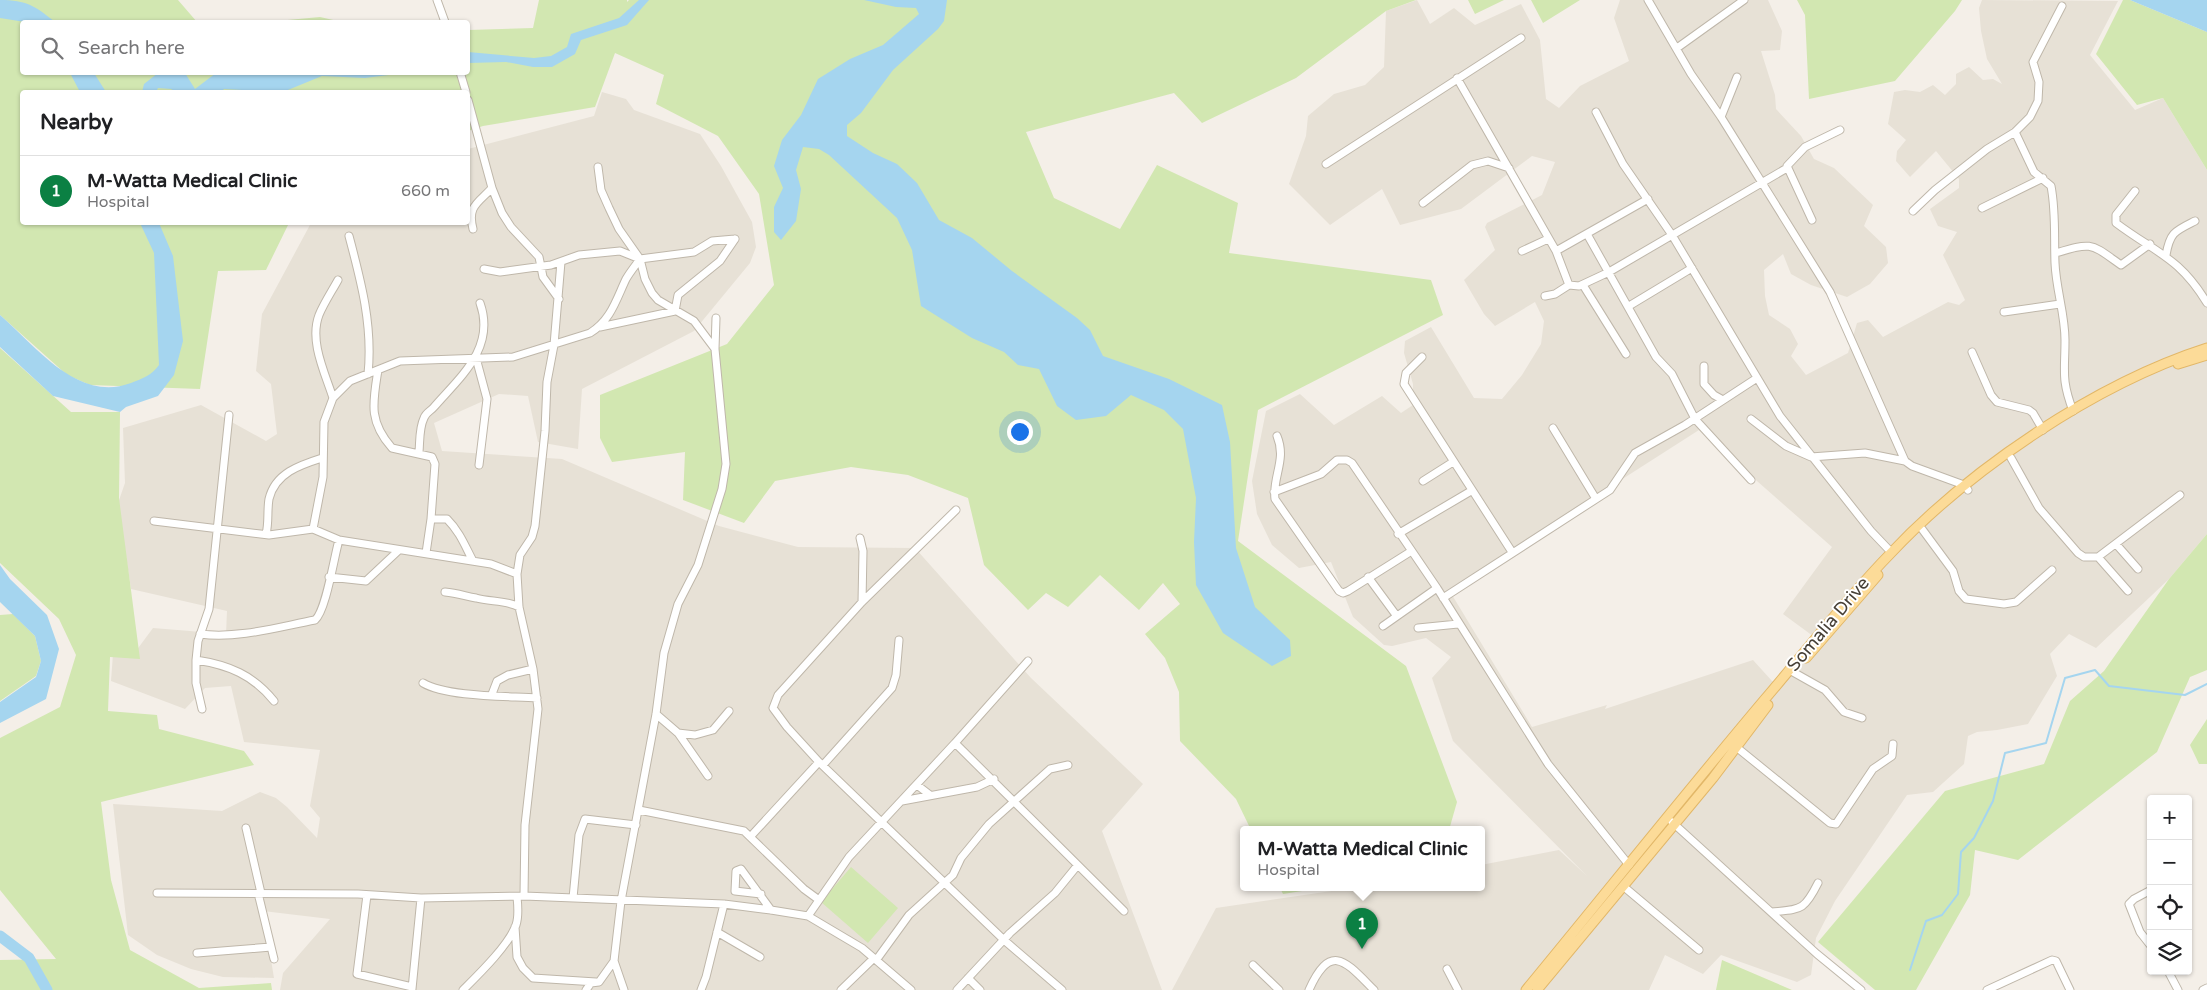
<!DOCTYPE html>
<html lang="en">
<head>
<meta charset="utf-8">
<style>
  body { margin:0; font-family:"Varela Round",sans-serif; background:#f6f6f6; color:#202124 }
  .controls { position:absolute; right:15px; bottom:15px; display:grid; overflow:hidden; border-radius:5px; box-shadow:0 1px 4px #0004 }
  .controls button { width:45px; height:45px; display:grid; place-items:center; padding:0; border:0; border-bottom:1px solid #e0e0e0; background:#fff; color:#202124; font:25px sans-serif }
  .you { position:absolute; left:1019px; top:431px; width:18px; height:18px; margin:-12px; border:4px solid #fff; border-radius:50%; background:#1a73e8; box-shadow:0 0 0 8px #1a73e833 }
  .badge { display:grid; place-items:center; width:32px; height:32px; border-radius:50%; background:#0b8043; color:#fff; font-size:16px; font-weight:700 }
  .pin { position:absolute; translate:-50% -41px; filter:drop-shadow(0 1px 2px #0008) }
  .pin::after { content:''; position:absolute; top:26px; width:18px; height:15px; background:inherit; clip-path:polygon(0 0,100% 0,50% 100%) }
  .popup { position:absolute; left:1240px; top:826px; width:245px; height:65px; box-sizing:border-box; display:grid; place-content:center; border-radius:5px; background:#fff; filter:drop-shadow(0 1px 4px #0005); font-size:16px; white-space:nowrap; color:#757577 }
  .popup b { font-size:19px; color:#202124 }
  .popup::after { content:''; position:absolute; left:50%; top:100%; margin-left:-10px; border:10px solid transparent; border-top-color:#fff }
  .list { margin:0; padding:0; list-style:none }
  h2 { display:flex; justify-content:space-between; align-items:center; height:65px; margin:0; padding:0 20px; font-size:21px }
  h2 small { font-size:16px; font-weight:400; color:#757577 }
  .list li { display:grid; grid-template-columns:32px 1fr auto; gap:15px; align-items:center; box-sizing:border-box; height:70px; padding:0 20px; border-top:1px solid #e0e0e0 }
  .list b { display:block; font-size:19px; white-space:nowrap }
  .list p { margin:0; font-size:16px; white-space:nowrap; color:#757577 }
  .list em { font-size:16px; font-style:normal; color:#757577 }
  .icon { flex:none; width:28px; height:28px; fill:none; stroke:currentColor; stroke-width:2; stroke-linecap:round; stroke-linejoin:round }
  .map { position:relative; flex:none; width:2207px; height:990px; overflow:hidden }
  .search { position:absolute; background:#fff; box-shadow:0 1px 4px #0004; left:20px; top:20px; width:450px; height:55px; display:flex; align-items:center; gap:12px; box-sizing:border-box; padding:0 18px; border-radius:5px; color:#757577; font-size:19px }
  .panel { position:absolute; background:#fff; box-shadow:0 1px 4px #0004; left:20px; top:90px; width:450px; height:135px; border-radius:5px }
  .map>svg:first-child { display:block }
  .residential { fill:#e7e1d6; fill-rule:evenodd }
  .green { fill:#d2e7b1 }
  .water { fill:#a5d5ef }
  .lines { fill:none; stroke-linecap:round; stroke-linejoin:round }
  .stream { stroke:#a5d5ef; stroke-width:2 }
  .river { stroke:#a5d5ef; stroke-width:11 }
  .minor-casing { stroke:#bfb7aa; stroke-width:9 }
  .major-casing { stroke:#e2b768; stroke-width:11 }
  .minor { stroke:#fff; stroke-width:7 }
  .major { stroke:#fcdb98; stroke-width:9 }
  .labels { text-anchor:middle; stroke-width:4; stroke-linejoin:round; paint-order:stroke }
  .street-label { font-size:18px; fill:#474037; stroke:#fff }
</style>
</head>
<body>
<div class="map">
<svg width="2207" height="990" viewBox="0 0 2207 990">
  <rect width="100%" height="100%" fill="#f4efe8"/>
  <path class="residential" d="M 1417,0 L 1430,24 L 1454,8 L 1475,25 L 1521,4 L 1540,40 L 1546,99 L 1559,108 L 1580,86 L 1629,61 L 1614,18 L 1620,0 L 1768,0 L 1782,31 L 1780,50 L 1761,51 L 1775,95 L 1776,109 L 1801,136 L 1814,159 L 1834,168 L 1873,205 L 1864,226 L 1886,247 L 1888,263 L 1870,284 L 1847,297 L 1811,285 L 1791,274 L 1783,254 L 1764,270 L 1765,296 L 1769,315 L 1790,329 L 1798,344 L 1791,356 L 1806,375 L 1848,353 L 1857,323 L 1868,320 L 1883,337 L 1948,302 L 1959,305 L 1965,300 L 1943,255 L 1957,232 L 1938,226 L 1930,209 L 1959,188 L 1959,179 L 1936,151 L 1910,177 L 1896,161 L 1897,151 L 1906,140 L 1888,124 L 1894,92 L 1905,90 L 1920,92 L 1933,85 L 1945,95 L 1956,84 L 1956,74 L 1969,67 L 1983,80 L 1993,79 L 2002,84 L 1987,59 L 1981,31 L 1979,8 L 1982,0 L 2118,1 L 2090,55 L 2135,110 L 2163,98 L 2207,170 L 2207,534 L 2169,579 L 2096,648 L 2069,634 L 2050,654 L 2057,676 L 2028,724 L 1997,730 L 1977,732 L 1968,736 L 1964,764 L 1933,792 L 1907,795 L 1835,901 L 1816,938 L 1811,975 L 1797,982 L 1721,955 L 1703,974 L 1665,955 L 1649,990 L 1172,990 L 1216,908 L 1352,888 L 1481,888 L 1481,865 L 1559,850 L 1587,876 L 1453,741 L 1432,678 L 1451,657 L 1426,638 L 1392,646 L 1384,645 L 1353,617 L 1331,562 L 1299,568 L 1272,545 L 1257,514 L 1252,481 L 1266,411 L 1300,394 L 1334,425 L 1382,396 L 1401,413 L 1413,405 L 1413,384 L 1404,353 L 1405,341 L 1431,327 L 1474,398 L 1502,399 L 1522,375 L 1541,344 L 1544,321 L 1535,302 L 1495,326 L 1484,314 L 1464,280 L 1495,250 L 1485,227 L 1487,223 L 1542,195 L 1555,162 L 1532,156 L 1461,209 L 1400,225 L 1382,189 L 1330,225 L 1289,184 L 1306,136 L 1308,116 L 1334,94 L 1365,85 L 1384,67 L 1386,11 ZM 1699,430 L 1832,547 L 1783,614 L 1817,639 L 1779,682 L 1772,681 L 1753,660 L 1605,709 L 1607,705 L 1532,727 L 1449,590 Z
    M 602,92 L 626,99 L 634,110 L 700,134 L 721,166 L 752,222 L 756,247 L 750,263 L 694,331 L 582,389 L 578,449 L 538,442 L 528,396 L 499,394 L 434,423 L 442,451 L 562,459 L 719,526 L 798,547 L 915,548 L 1031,678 L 1143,784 L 1102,831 L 1162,990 L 280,990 L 283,973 L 330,919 L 263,911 L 274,978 L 223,977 L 191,969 L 157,955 L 128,935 L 113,804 L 222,811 L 260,792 L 276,798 L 287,807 L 317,838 L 320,818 L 310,806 L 320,750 L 244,742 L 231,686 L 205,688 L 185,709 L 111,681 L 113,654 L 133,655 L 153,628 L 226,634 L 227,611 L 131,589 L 118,503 L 125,483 L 123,428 L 201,405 L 266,441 L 277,434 L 271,384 L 256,371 L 262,314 L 311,223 L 468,222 L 468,149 L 594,116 Z"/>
  <path class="green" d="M 0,0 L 178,0 L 197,22 L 22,22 L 22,72 L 468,72 L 468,30 L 533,28 L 539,0 L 627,0 L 627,2 L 629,0 L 1416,0 L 1386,11 L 1296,78 L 1202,123 L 1174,93 L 1026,132 L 1054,198 L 1120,229 L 1157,165 L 1238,203 L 1229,253 L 1431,280 L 1443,315 L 1258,410 L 1238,541 L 1406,666 L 1457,802 L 1449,830 L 1251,830 L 1236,799 L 1180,741 L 1179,692 L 1165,658 L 1145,634 L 1180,604 L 1163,583 L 1139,610 L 1100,575 L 1068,607 L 1046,593 L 1028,610 L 984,565 L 968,498 L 908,475 L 851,467 L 775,481 L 744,523 L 683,500 L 685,452 L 612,462 L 600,438 L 600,395 L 727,344 L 774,285 L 759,194 L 718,136 L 656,104 L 664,75 L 615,53 L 595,107 L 483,126 L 468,131 L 468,92 L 22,92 L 22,222 L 289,223 L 266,270 L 218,271 L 200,389 L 90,385 L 67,375 L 0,315 Z
    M 1468,0 L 1504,0 L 1475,14 Z
    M 1531,0 L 1580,0 L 1543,23 Z
    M 1797,0 L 1962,0 L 1955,11 L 1895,81 L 1809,99 L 1805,15 Z
    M 2123,0 L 2130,0 L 2207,32 L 2207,170 L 2163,98 L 2137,105 L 2096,54 Z
    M 320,17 L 342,22 L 266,22 Z
    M 0,348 L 71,412 L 120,412 L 119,498 L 140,659 L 110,657 L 108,711 L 157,715 L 159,729 L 244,751 L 254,765 L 101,802 L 111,880 L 130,950 L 199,988 L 271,983 L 272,990 L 0,990 L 0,960 L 56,959 L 0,890 L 0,738 L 60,707 L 76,655 L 59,619 L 0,563 Z
    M 2207,534 L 2207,670 L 2190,677 L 2157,752 L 2018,860 L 1975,850 L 1970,895 L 1916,990 L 1875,990 L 1818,942 L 1945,791 L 2044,764 L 2070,701 L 2104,671 L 2169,579 Z
    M 13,614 L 35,636 L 41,661 L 36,676 L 0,701 L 0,615 Z
    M 2207,719 L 2207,764 L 2199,764 L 2190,745 Z
    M 851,867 L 898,908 L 868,943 L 821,902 Z
    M 1280,888 L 1321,888 L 1283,894 Z
    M 1722,960 L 1792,990 L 1716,990 Z"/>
  <path class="water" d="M 0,0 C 27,0 35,6 55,22 L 25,22 L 0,18 Z
    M 639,0 L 649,0 L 627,25 L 581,40 L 575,54 L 552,67 L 533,67 L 506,62 L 468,63 L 468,52 L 534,58 L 551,56 L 567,47 L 571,34 L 619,18 Z
    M 864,0 L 947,0 L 944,21 L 938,29 L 893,70 L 861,113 L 847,125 L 847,136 L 873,153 L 897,164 L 917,183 L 939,220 L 972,238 L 1012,271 L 1077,318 L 1090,330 L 1103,356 L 1169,379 L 1222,405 L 1230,442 L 1236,548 L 1255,607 L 1290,640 L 1291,656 L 1272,666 L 1223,633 L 1196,585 L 1194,542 L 1196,498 L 1183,429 L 1164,410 L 1131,395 L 1106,416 L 1076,420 L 1057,406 L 1039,369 L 1018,365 L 1004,352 L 972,338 L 921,306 L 912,250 L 897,218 L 829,155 L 819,149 L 803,147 L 796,170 L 801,189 L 796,221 L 781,240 L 774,232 L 774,207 L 783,188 L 774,166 L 782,140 L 801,115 L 818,79 L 850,59 L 883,45 L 919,14 L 916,8 L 896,7 Z
    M 2130,0 L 2207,0 L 2207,32 Z
    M 70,73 L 94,73 L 106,92 L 80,92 Z
    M 158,73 L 185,73 L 195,89 L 216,73 L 404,73 L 365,78 L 322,76 L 283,92 L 224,89 L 221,92 L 176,92 L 171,89 L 158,88 L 156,92 L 142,92 L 144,84 Z
    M 140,223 L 159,223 L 173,256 L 183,341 L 174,375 L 158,396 L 126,407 L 120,412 L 53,396 L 0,347 L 0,315 C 36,346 77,403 131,383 C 143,378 151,376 159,365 L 154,253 Z
    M 0,565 L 10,579 L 47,615 L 59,649 L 46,699 L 0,723 L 0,702 L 36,677 L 41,661 L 35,636 L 0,602 Z"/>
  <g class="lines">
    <path class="stream" d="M 1910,970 L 1926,921 L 1942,915 L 1958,894 L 1961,852 L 1974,838 L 1993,801 L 2005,753 L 2046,743 L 2065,678 L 2095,670 L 2109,686 L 2185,695 L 2207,684"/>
    <path class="river" d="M 0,936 L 29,958 L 47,990"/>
    <defs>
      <path id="minor" d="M 437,0 L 445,22
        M 1648,0 L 1691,74 L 1721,117 L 1830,292 L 1905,461 L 1912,466 L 1964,485 L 1968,490
        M 1677,48 L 1744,0
        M 460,72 L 466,92
        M 1457,78 L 1556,251 L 1648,199
        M 468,100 L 492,188 L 502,213 L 511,227 L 539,257 L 543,277 L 559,299
        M 1596,112 L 1623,164 L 1672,235 L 1780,416 L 1871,531 L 1891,552
        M 1721,117 L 1737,77
        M 2015,132 L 2034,172 L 2051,186 C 2056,212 2054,237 2055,263 C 2056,289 2065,314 2065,340 C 2065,372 2061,379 2073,411
        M 1326,164 L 1521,38
        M 2135,191 L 2116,215 L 2116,223 C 2156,253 2179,257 2207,303
        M 1423,203 L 1472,165 L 1488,161 L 1509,168
        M 1982,208 L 2043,178
        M 1913,211 L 1935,190 L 1987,149 L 2015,132 L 2030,117 L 2038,101 L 2039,82 L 2033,62 L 2062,6
        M 1812,220 L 1787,166 L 1805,147 L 1840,130
        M 473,229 C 467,206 478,203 492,188
        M 1587,234 L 1656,357 L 1672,374 L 1695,419 L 1751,480
        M 349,236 C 361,281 373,326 368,374
        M 1522,251 L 1548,239
        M 1556,251 L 1569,285
        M 2056,253 C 2093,242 2090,243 2121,265 L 2150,244
        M 2166,255 C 2170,232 2175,231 2195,221
        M 484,269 L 500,272 L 551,265 L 579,255 L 620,251 L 640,259 L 694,252 L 712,241 L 735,239
        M 1583,285 L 1626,354
        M 1545,296 L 1555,294 L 1569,285 L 1579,286 L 1609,272 L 1787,168
        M 1629,306 L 1692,268
        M 2004,312 L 2060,304
        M 600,327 L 675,311 L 678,295 L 720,261 L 735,239
        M 715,349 L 716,318
        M 1972,352 L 1991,395 L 1997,402 L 2029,410 L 2033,413 L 2043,430
        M 1422,357 L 1406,373 L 1404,384 L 1512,552
        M 476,358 L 487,399 L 479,465
        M 1704,366 L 1704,384 L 1714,395 L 1723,400
        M 378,370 C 373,402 368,421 392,448 L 432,457 L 435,464 L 431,519 L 426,553
        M 333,398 C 325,373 309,341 319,315 C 324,303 332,291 338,280
        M 1751,419 L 1786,446 L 1811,457 L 1865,453 L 1905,461
        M 1553,428 L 1596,499
        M 1277,436 C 1287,460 1272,477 1275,499 L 1339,591 L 1343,593 L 1348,591 L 1410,552
        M 419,452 C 420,441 419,428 424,418 C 426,412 431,411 434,407 C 460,377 496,348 480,303
        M 2011,458 L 2039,508 L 2078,553 L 2084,557 L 2098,557 L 2180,495
        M 1423,481 L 1453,462
        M 1274,492 L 1321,474 L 1337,460 L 1347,460 L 1352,463 L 1437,588 L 1548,764 L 1629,865
        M 956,510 L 862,602 L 778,695 L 773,708 L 787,727 L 819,762 L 1004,940 L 1062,990
        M 431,519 L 447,519 C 460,532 465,546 473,561
        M 154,521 L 269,535 L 313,529 L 339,540 L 491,564 L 517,574 L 519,607 L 533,669 L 538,709 L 525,825 L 524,896
        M 313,529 L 323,477 L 324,422 L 333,398 L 350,381 L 400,361 L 513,357 L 590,333 C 611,320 616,300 626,279 C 630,272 635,266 640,259
        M 1922,529 L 1953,571 L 1959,591 L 1966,599 L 2004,604 L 2016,602 L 2052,570
        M 266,534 C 269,523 267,510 269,499 C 275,473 300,465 322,458
        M 1398,534 L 1471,491
        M 860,538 L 863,551 L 862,602
        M 2116,544 L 2138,569
        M 2098,557 L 2128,591
        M 517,574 L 520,555 L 532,537 L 535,526 L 545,431 L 547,382 L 554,345 L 561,262
        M 329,577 L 366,581 L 399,550
        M 1368,577 L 1396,615
        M 445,592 C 457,593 465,596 476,598 C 490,602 506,600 519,607
        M 1443,598 L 1610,490 L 1635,453 L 1685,425 L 1757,378
        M 1383,626 L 1437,588
        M 1418,628 L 1458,624
        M 200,634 C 238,639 278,627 315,620 C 326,611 334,557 339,540
        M 196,660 C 229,665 253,675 274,701
        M 1793,672 L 1825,690 L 1844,712 L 1862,718
        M 423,683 C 447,697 507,696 537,698
        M 492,694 L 497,681 L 508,675 L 533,669
        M 202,709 L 196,683 L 196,660 L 198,641 L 209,609 L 229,415
        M 656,714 L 678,733 L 695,735 L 713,730 L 729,711
        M 678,733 L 708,776
        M 955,743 L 1028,661
        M 1735,746 L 1830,823 L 1836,824 L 1873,769 L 1892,756 L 1893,744
        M 823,765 L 892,688 L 896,675 L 899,640
        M 917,785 L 930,795
        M 902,801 L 977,787 L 994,779
        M 639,810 L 744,831 L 804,889 L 819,900
        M 1672,822 L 1817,954 L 1861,990
        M 246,828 L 261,893
        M 751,836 L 819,762
        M 1623,886 L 1699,950
        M 2151,890 L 2134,899 L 2129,904 L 2140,932 L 2151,946
        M 157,893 L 358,894 L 421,898 L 524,896 L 724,904 L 771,910 L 808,916 L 862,948 L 911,990
        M 258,893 L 274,959
        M 761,894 L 735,891 L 736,871 L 741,869 L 771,910
        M 367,895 L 357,974 L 412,987
        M 573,898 L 579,835 L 585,819 L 636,825
        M 1772,912 C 1801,909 1804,911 1818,883
        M 808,916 L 849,857 L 955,743 L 1124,911
        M 515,927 L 517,957 L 523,968 L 533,978 L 596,982
        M 717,932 L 760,957
        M 197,953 L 271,947
        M 877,959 L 909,915 L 953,875 L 961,858 L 989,824 L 1050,769 L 1068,765
        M 614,961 L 624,990
        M 1253,965 L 1279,990
        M 1447,969 L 1458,990
        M 2168,971 L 2178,990
        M 968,978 L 980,990
        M 412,989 L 421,898
        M 463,990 C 478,975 509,945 516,925 C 519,916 518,906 517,897
        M 586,990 L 591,983 L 599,982 L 614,961 L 621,901 L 656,714 L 664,653 L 678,604 L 698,565 L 722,489 L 726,464 L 715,349 L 694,321 L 658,300 L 652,293 L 645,279 L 640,259 L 619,229 L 609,208 L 601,190 L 598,167
        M 701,990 L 706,977 L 724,904
        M 841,990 L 874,958
        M 957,990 L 1010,933 L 1055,893 L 1077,866
        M 1309,990 C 1331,941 1346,962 1374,990
        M 1987,990 L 2052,960 L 2056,961 L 2070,990
        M 2203,990 L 2207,988"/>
      <path id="major" d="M 2178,364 L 2207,355
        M 1806,658 L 1878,575
        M 1526,990 C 1606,893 1684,795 1765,699 C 1807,650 1845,600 1890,554 C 1970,469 2095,384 2207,348
        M 1537,990 L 1713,778 L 1768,705"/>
    </defs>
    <use href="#minor" class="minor-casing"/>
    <use href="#major" class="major-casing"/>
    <use href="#minor" class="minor"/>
    <use href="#major" class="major"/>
  </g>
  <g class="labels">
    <g class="street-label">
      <text transform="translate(1828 624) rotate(-50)" y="6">Somalia Drive</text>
    </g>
  </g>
</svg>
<div class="controls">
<button>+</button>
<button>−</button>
<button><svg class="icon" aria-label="locate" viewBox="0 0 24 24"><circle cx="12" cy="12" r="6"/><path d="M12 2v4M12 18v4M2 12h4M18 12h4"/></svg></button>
<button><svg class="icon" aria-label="layers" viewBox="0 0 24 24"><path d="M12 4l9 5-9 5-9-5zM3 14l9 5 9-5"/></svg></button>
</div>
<div class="you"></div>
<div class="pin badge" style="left:1362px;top:949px">1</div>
<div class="popup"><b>M-Watta Medical Clinic</b>Hospital</div>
<div class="search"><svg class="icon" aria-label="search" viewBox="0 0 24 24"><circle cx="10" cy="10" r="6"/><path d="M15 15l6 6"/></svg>Search here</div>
<section class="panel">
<h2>Nearby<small></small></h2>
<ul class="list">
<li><span class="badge">1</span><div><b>M-Watta Medical Clinic</b><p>Hospital</p></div><em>660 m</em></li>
</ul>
</section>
</div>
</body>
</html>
